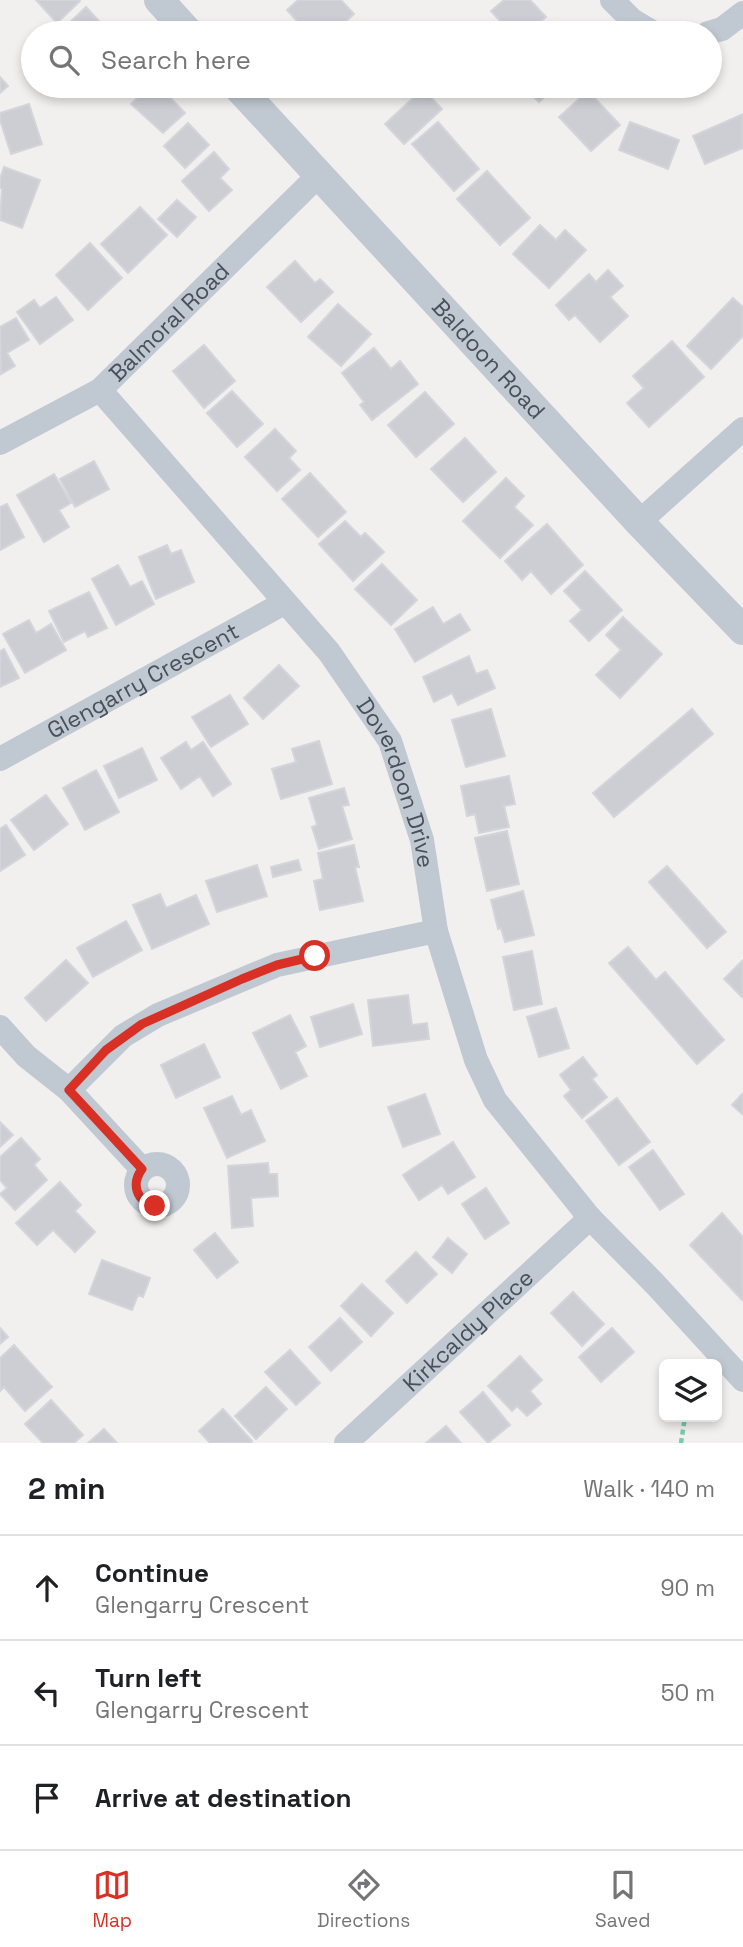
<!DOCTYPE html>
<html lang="en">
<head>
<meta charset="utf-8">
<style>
  body { margin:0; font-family:"Space Grotesk",sans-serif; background:#f2f2f2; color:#202124 }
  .controls { position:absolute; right:21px; bottom:21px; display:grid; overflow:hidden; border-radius:10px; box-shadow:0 4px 10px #0003 }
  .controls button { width:63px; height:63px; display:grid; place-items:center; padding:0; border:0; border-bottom:2px solid #e0e0e0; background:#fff; color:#202124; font:35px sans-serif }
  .stop { position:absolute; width:21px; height:21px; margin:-16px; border:5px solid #d93025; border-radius:50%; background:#fff }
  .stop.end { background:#d93025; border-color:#fff; box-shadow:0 2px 7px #0008 }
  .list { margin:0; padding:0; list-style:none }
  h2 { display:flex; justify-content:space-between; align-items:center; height:91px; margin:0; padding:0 28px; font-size:30px }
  h2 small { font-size:23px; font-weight:400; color:#757577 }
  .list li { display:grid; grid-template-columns:46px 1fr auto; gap:21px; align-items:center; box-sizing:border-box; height:105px; padding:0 28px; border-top:2px solid #e0e0e0 }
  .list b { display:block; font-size:26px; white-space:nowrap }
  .list p { margin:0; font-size:23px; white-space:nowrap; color:#757577 }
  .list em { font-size:23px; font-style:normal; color:#757577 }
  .icon { flex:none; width:38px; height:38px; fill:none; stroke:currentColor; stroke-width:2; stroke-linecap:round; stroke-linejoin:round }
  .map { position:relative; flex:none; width:743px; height:1443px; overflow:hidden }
  .search { position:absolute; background:#fff; box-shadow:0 4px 10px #0003; left:21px; right:21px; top:21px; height:77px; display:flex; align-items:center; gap:18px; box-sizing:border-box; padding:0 24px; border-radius:38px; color:#757577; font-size:26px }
  .sheet { height:406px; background:#fff }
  nav { display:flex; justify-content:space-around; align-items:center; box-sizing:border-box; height:98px; border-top:2px solid #e0e0e0; background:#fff; font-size:19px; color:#757577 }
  nav a { display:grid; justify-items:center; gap:4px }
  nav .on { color:#d93025 }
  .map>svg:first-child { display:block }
  .building { fill:#ccced4; stroke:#d3d5db; stroke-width:2 }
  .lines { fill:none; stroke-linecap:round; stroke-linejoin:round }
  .path { stroke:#78cbac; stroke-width:4.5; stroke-dasharray:5 3.5; stroke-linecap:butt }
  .minor { stroke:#c0c8d1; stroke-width:24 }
  .tertiary { stroke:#c0c8d1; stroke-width:30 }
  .route { stroke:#d93025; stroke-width:9 }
  .labels { text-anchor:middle; stroke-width:7; stroke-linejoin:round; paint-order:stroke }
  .street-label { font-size:23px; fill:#48505c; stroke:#fff }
</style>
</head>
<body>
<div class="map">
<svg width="743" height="1443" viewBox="0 0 743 1443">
  <rect width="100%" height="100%" fill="#f2f0ef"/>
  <path class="building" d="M 36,0 L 79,0 L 80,1 L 57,23 Z
    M 298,0 L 341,0 L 354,14 L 333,33 L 308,33 L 287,10 Z
    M 504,0 L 530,0 L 546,17 L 528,33 L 511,33 L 491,11 Z
    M 86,7 L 110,33 L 69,33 L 64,28 Z
    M 0,77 L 8,86 L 0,93 Z
    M 116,86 L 137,86 L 127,96 Z
    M 150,86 L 159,86 L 185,113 L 163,133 L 131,104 Z
    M 523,86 L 556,86 L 539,102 Z
    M 423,89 L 442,109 L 404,144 L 385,124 Z
    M 588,91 L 620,125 L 591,151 L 559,117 Z
    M 29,104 L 42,144 L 11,154 L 0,120 L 0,113 Z
    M 743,114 L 743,148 L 705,164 L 693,136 Z
    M 438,122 L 479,169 L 454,191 L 412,144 Z
    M 630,122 L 679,140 L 668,169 L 619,150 Z
    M 188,123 L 209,145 L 185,168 L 164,146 Z
    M 214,152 L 229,169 L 220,178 L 232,190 L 209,211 L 182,181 Z
    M 4,167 L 40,180 L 22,228 L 0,220 L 2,189 L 0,188 L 0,179 Z
    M 487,171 L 530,218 L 500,245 L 457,199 Z
    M 177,200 L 196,217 L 177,237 L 158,219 Z
    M 140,207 L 167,235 L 128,273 L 101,244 Z
    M 540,225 L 556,240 L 565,230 L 586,250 L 549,288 L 513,254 Z
    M 90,243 L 122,278 L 88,310 L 56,275 Z
    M 295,261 L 315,283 L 320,279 L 333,292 L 301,322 L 267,287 Z
    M 608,270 L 623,286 L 610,297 L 628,316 L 600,342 L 575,315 L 569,320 L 556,305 L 589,274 L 596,282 Z
    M 56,297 L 73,320 L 40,344 L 17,312 L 34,300 L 40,308 Z
    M 733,298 L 743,307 L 743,336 L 711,369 L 687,346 Z
    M 338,304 L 371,334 L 341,366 L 308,337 Z
    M 16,318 L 29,340 L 7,353 L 15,366 L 1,374 L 0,327 Z
    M 672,341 L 704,377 L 649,427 L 627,403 L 644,388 L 633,376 Z
    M 204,345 L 235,381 L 204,408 L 173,371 Z
    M 374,348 L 391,369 L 400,361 L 418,384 L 372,420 L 360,405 L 364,402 L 342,373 Z
    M 232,391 L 263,424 L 237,447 L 207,413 Z
    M 425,392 L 454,424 L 416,457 L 388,425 Z
    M 275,429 L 296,451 L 289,458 L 300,470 L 277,491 L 245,457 Z
    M 465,438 L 496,472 L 463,502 L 431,469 Z
    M 94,461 L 109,489 L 75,507 L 60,479 Z
    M 310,473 L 346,512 L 318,537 L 282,499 Z
    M 54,474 L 71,503 L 59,510 L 69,527 L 44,542 L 17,495 Z
    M 506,478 L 524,496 L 514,507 L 533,525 L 500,558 L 463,521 Z
    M 7,504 L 24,537 L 0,550 L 0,507 Z
    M 345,521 L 361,537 L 365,533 L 384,552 L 353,581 L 319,544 Z
    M 547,524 L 583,565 L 551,594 L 531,571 L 522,580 L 505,561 Z
    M 167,545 L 171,554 L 181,550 L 194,582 L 156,599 L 139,557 Z
    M 382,564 L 417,600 L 391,625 L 355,589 Z
    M 118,565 L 130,587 L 142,581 L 154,604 L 116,625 L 92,579 Z
    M 585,571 L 622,610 L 589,641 L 570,621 L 582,610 L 564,591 Z
    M 89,592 L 107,628 L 88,637 L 85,631 L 64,642 L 49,611 Z
    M 433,607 L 443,624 L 460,614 L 470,630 L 415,662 L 395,629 Z
    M 623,617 L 662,654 L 620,698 L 596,675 L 621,650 L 606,635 Z
    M 29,620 L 36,633 L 51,624 L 66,650 L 25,673 L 3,634 Z
    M 4,649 L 19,678 L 0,687 L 0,651 Z
    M 469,656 L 476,674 L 487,670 L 495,688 L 458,705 L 452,693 L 434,702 L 423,677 Z
    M 279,665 L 299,686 L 263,719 L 244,698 Z
    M 230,695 L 248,724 L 211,747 L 192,717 Z
    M 491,709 L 505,756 L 466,767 L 452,720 Z
    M 692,709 L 713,734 L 614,817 L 593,793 Z
    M 319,741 L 332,784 L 281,799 L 272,769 L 296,762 L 292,749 Z
    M 186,742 L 191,750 L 203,742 L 231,784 L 213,796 L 200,776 L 181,789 L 161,758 Z
    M 142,748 L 157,780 L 119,798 L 104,766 Z
    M 96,770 L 119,812 L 85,830 L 63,788 Z
    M 509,776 L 515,804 L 504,806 L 509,827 L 479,833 L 475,814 L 467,816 L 461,786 Z
    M 344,788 L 349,805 L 342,806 L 352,839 L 319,849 L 312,827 L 317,825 L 309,798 Z
    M 46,795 L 68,824 L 34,850 L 11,820 Z
    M 6,825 L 25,855 L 0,871 L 0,829 Z
    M 507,831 L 519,884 L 487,891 L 475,838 Z
    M 354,845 L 359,867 L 355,867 L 363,901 L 320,910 L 314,881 L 323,879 L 318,853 Z
    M 298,860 L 301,870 L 273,877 L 271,867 Z
    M 257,865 L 267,896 L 217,912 L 206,881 Z
    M 667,866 L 726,932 L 707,948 L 649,882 Z
    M 523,891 L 534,935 L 505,942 L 501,928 L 498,929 L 491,900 Z
    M 160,894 L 166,908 L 196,895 L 209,924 L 152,949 L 133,905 Z
    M 126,921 L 142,950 L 93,977 L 77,948 Z
    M 628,947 L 656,980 L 665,972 L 724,1040 L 697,1064 L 609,963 Z
    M 532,951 L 542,1004 L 514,1010 L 503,957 Z
    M 66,960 L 88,983 L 46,1021 L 25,998 Z
    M 743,960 L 743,998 L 724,979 Z
    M 408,995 L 412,1025 L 427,1023 L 429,1039 L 373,1046 L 368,1000 Z
    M 353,1004 L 362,1034 L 320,1047 L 311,1017 Z
    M 556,1008 L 569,1048 L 539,1057 L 527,1017 Z
    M 290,1015 L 306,1046 L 295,1052 L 307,1076 L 281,1089 L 253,1033 Z
    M 204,1044 L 220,1077 L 176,1098 L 161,1065 Z
    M 583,1057 L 597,1075 L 592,1079 L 607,1097 L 582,1118 L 564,1096 L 571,1090 L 560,1075 Z
    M 743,1093 L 743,1115 L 732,1105 Z
    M 425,1094 L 440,1134 L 403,1147 L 388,1107 Z
    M 232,1096 L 241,1115 L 251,1110 L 265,1141 L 227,1158 L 204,1108 Z
    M 617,1098 L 650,1142 L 619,1165 L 586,1121 Z
    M 0,1122 L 13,1135 L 0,1147 Z
    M 21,1138 L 40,1159 L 34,1165 L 47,1180 L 15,1210 L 0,1194 L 7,1188 L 0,1180 L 0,1157 Z
    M 453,1142 L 475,1177 L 448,1194 L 442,1185 L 419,1200 L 403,1175 Z
    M 653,1150 L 684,1194 L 660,1210 L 629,1167 Z
    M 268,1163 L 269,1174 L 277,1174 L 278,1196 L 251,1198 L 253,1226 L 232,1228 L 228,1166 Z
    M 60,1182 L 81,1205 L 75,1211 L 95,1232 L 75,1252 L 53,1230 L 37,1245 L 16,1223 Z
    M 486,1188 L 509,1223 L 485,1239 L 462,1204 Z
    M 722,1213 L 743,1237 L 743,1301 L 690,1245 Z
    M 215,1233 L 238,1262 L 217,1278 L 194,1250 Z
    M 448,1238 L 467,1254 L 452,1273 L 433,1257 Z
    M 416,1252 L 437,1274 L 407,1303 L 386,1281 Z
    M 102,1260 L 150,1278 L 143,1297 L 138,1295 L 132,1310 L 89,1294 Z
    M 362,1284 L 393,1313 L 371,1336 L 341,1306 Z
    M 573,1292 L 604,1324 L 582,1346 L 551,1313 Z
    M 340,1318 L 362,1342 L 331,1371 L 309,1347 Z
    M 0,1328 L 8,1337 L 0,1344 Z
    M 612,1328 L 634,1352 L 601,1382 L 579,1357 Z
    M 14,1345 L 52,1387 L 25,1411 L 4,1387 L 0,1391 L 0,1358 Z
    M 290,1350 L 320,1383 L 296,1405 L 265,1372 Z
    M 520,1356 L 542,1380 L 530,1391 L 541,1404 L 527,1416 L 517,1406 L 512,1411 L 488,1386 Z
    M 266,1387 L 287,1409 L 256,1439 L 235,1416 Z
    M 483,1392 L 510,1425 L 488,1443 L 460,1412 Z
    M 51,1400 L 83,1435 L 74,1443 L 43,1443 L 25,1424 Z
    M 223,1409 L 252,1441 L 251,1443 L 210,1443 L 199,1431 Z
    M 446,1426 L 461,1443 L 426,1443 Z
    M 104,1429 L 117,1443 L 88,1443 Z"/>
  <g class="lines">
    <path class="path" d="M 681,1443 L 685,1417"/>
    <g class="minor">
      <path d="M 612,0 L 632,20 L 654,33"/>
      <path d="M 708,33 L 722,29 L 743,13"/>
      <path id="s1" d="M 100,390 L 329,652 L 390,741 L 422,840 L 436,931 L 476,1060 L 495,1100 L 590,1218 L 655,1284 L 743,1380"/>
      <path id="s2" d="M 0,443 L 100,390 L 319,175"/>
      <path d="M 639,522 L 743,429"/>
      <path id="s3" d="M 0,759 L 284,603"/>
      <path d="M 0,1027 L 26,1056 L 69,1090 L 142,1169"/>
      <path d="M 69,1090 L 123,1036 L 158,1015 L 277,965 L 436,931"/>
      <circle cx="157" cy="1185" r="21"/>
      <path id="s4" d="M 346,1443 L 590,1218"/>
    </g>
    <g class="tertiary">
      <path d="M 159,0 L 189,33"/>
      <path id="s5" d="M 237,86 L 639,522 L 743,630"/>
    </g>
  </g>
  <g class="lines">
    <path class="route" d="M 155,1206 C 136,1201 131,1184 142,1169 L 69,1090 L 106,1050 L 142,1024 L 242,979 L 277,965 L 315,956"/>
  </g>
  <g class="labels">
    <g class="street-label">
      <text dy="8" stroke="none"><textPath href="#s2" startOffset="210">Balmoral Road</textPath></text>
      <text dy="8" stroke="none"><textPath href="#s5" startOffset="371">Baldoon Road</textPath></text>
      <text dy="8" stroke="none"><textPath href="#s3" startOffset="163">Glengarry Crescent</textPath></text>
      <text dy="8" stroke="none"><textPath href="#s1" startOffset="497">Doverdoon Drive</textPath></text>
      <text dy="8" stroke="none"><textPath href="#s4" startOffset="166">Kirkcaldy Place</textPath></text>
    </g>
  </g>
</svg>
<div class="controls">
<button><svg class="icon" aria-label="layers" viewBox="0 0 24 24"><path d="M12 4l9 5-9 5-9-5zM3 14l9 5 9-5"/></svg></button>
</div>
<div class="stop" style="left:315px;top:956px"></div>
<div class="stop end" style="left:155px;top:1206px"></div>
<div class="search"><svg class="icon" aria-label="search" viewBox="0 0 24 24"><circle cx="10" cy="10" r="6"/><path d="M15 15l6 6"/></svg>Search here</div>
</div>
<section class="sheet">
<h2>2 min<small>Walk · 140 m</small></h2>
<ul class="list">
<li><svg class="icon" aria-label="ahead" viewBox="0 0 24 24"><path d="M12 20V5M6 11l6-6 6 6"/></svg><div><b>Continue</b><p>Glengarry Crescent</p></div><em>90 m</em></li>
<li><svg class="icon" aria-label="left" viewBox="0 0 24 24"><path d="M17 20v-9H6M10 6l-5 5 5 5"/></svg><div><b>Turn left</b><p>Glengarry Crescent</p></div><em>50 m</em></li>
<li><svg class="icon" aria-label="arrive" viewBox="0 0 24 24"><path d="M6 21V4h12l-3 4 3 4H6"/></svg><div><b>Arrive at destination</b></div></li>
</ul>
</section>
<nav>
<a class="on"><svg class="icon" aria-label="map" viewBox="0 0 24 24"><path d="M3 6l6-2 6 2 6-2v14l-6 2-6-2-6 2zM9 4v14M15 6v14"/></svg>Map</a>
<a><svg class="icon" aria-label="directions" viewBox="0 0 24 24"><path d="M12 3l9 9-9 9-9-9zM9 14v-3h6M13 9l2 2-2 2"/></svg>Directions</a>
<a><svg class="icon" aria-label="saved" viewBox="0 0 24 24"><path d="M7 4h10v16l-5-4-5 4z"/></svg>Saved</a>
</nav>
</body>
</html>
